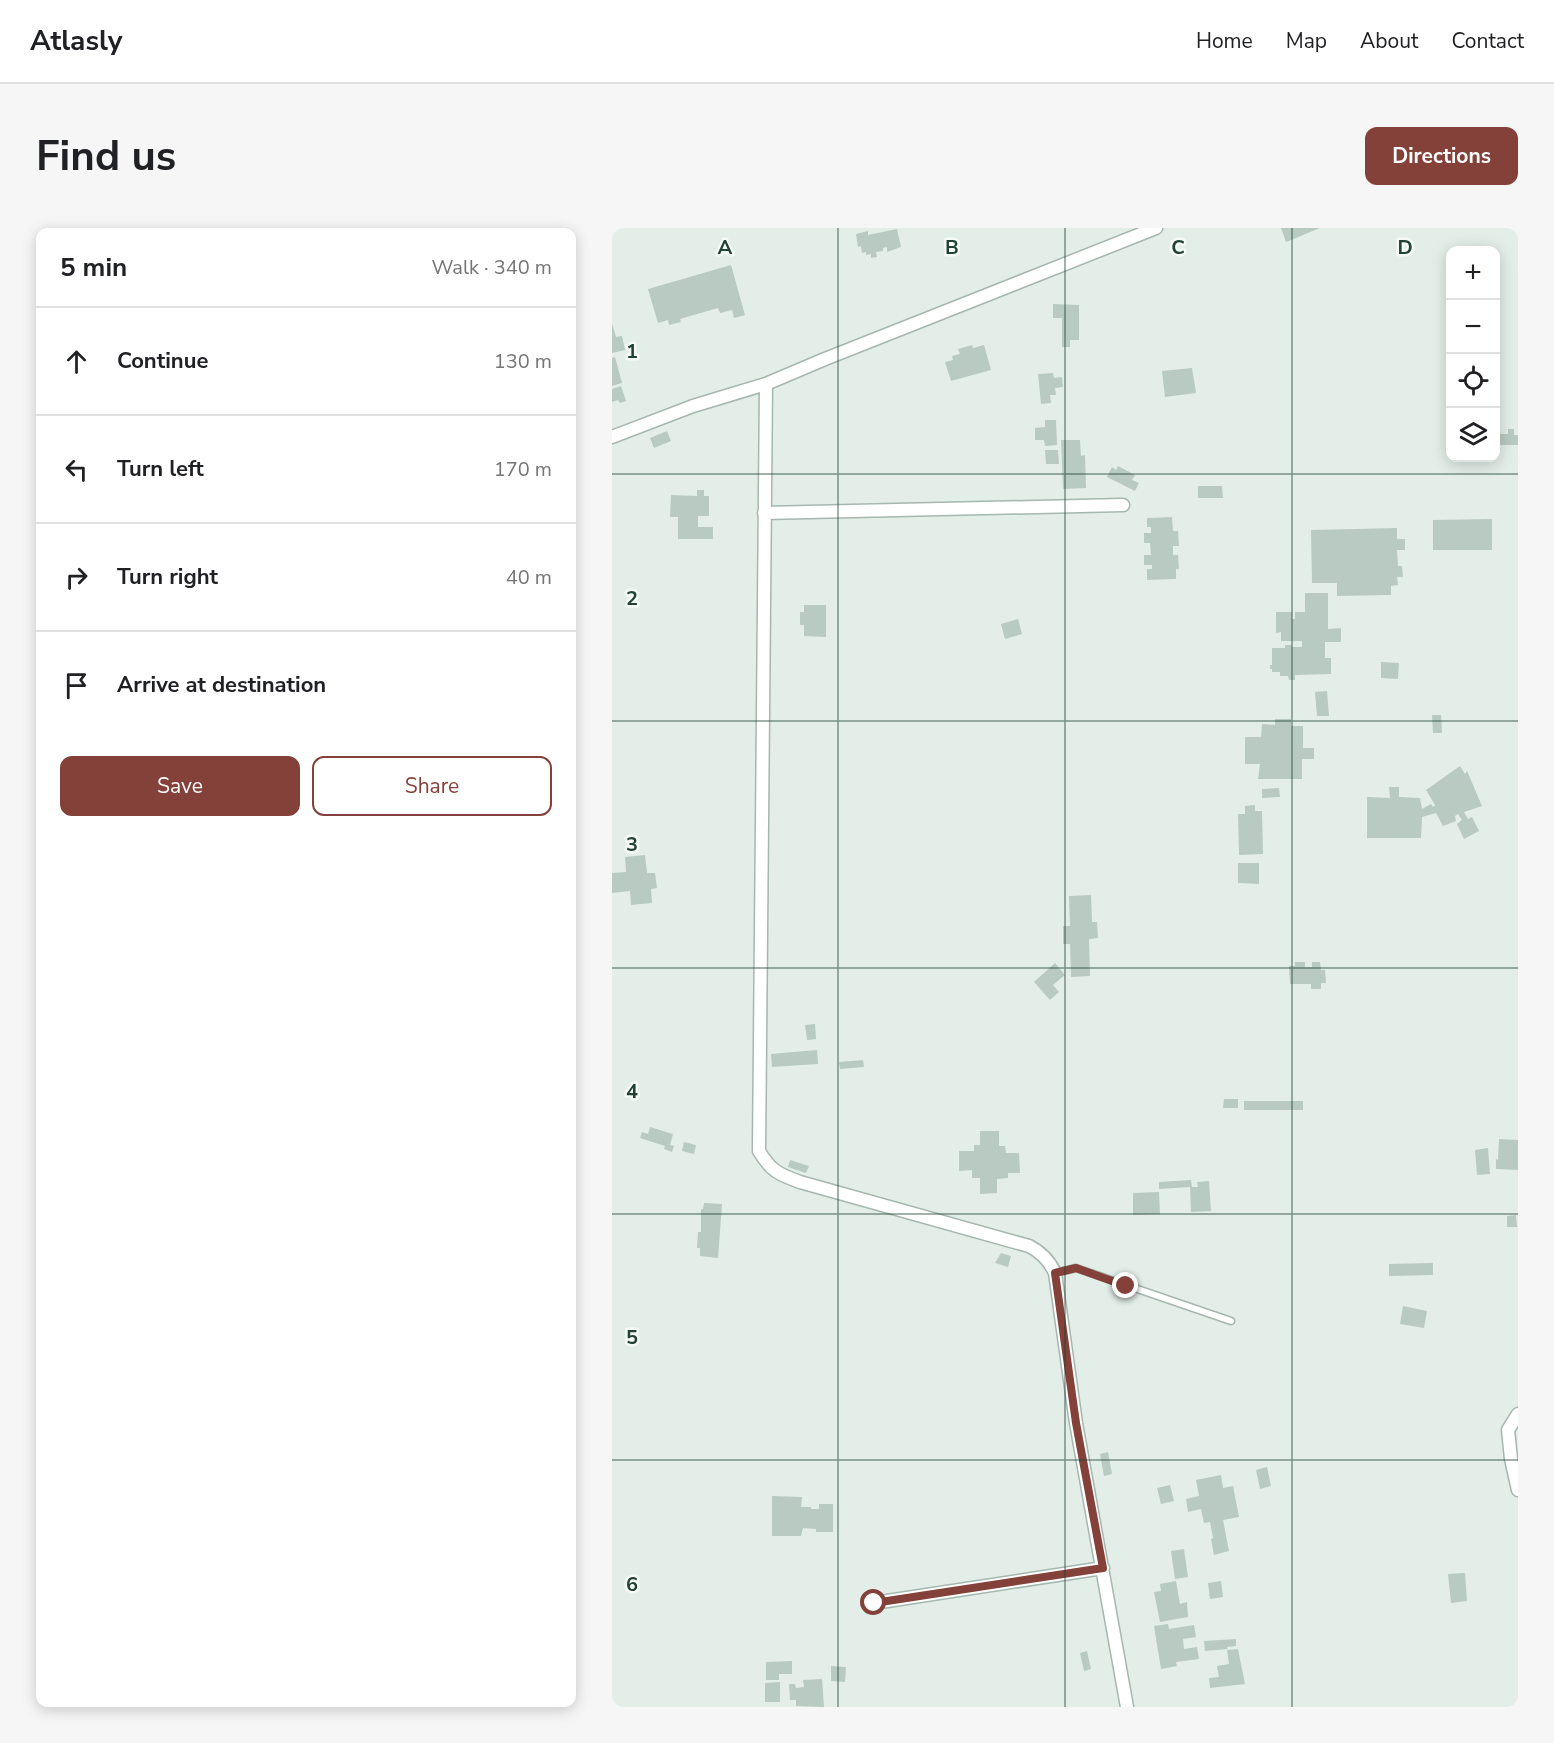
<!DOCTYPE html>
<html lang="en">
<head>
<meta charset="utf-8">
<style>
  body { margin:0; font-family:"Nunito Sans",sans-serif; background:#f6f6f6; color:#202124 }
  .controls { position:absolute; right:18px; top:18px; display:grid; overflow:hidden; border-radius:12px; box-shadow:0 3px 15px #0003 }
  .controls button { width:54px; height:54px; display:grid; place-items:center; padding:0; border:0; border-bottom:2px solid #e0e0e0; background:#fff; color:#202124; font:30px sans-serif }
  .stop { position:absolute; width:18px; height:18px; margin:-14px; border:4px solid #844139; border-radius:50%; background:#fff }
  .stop.end { background:#844139; border-color:#fff; box-shadow:0 2px 6px #0008 }
  .list { margin:0; padding:0; list-style:none }
  h2 { display:flex; justify-content:space-between; align-items:center; height:78px; margin:0; padding:0 24px; font-size:26px }
  h2 small { font-size:20px; font-weight:400; color:#757577 }
  .list li { display:grid; grid-template-columns:39px 1fr auto; gap:18px; align-items:center; box-sizing:border-box; height:108px; padding:0 24px; border-top:2px solid #e0e0e0 }
  .list b { display:block; font-size:22px; white-space:nowrap }
  .list em { font-size:20px; font-style:normal; color:#757577 }
  .actions { display:flex; gap:12px; padding:18px 24px }
  .actions a { flex:1; padding:14px 0; border:2px solid #844139; border-radius:12px; text-align:center; font-size:21px; color:#844139 }
  .actions .main { background:#844139; color:#fff }
  .icon { flex:none; width:33px; height:33px; fill:none; stroke:currentColor; stroke-width:2; stroke-linecap:round; stroke-linejoin:round }
  .map { position:relative; flex:none; width:906px; height:1479px; overflow:hidden; border-radius:12px }
  header { display:flex; align-items:center; gap:36px; box-sizing:border-box; height:84px; padding:0 30px; background:#fff; border-bottom:2px solid #e0e0e0 }
  header strong { font-size:28px }
  nav { display:flex; gap:33px; margin-inline-start:auto; font-size:21px }
  .intro { display:flex; align-items:center; justify-content:space-between; box-sizing:border-box; height:144px; padding:0 36px }
  h1 { margin:0; font-size:42px }
  .button { padding:15px 27px; border-radius:12px; background:#844139; color:#fff; font-size:21px; font-weight:700 }
  main { display:flex; gap:36px; padding:0 36px }
  aside { flex:1; background:#fff; border-radius:12px; box-shadow:0 3px 15px #0003 }
  .map>svg:first-child { display:block }
  .building { fill:#b8cac1 }
  .lines { fill:none; stroke-linecap:round; stroke-linejoin:round }
  .lane-casing { stroke:#a5b7af; stroke-width:9 }
  .street-casing { stroke:#a5b7af; stroke-width:15 }
  .lane { stroke:#fff; stroke-width:6 }
  .street { stroke:#fff; stroke-width:12 }
  .route { stroke:#844139; stroke-width:8 }
  .grid { fill:none; stroke:#214235; stroke-width:1.5; stroke-opacity:0.55 }
  .grid-label { font-size:20px; text-anchor:middle; font-weight:bold; fill:#214235; stroke:#f5faf7; stroke-width:5; stroke-linejoin:round; paint-order:stroke }
</style>
</head>
<body>
<header>
<strong>Atlasly</strong>
<nav><a>Home</a><a>Map</a><a>About</a><a>Contact</a></nav>
</header>
<div class="intro"><h1>Find us</h1><a class="button">Directions</a></div>
<main>
<aside>
<h2>5 min<small>Walk · 340 m</small></h2>
<ul class="list">
<li><svg class="icon" aria-label="ahead" viewBox="0 0 24 24"><path d="M12 20V5M6 11l6-6 6 6"/></svg><div><b>Continue</b></div><em>130 m</em></li>
<li><svg class="icon" aria-label="left" viewBox="0 0 24 24"><path d="M17 20v-9H6M10 6l-5 5 5 5"/></svg><div><b>Turn left</b></div><em>170 m</em></li>
<li><svg class="icon" aria-label="right" viewBox="0 0 24 24"><path d="M7 20v-9h11M14 6l5 5-5 5"/></svg><div><b>Turn right</b></div><em>40 m</em></li>
<li><svg class="icon" aria-label="arrive" viewBox="0 0 24 24"><path d="M6 21V4h12l-3 4 3 4H6"/></svg><div><b>Arrive at destination</b></div></li>
</ul>
<div class="actions"><a class="main">Save</a><a>Share</a></div>
</aside>
<div class="map">
<svg width="906" height="1479" viewBox="0 0 906 1479">
  <rect width="100%" height="100%" fill="#e3eee8"/>
  <path class="building" d="M 669,0 L 708,0 L 674,14 Z
    M 285,1 L 289,19 L 275,24 L 275,19 L 271,20 L 271,23 L 264,24 L 265,29 L 259,30 L 259,26 L 254,27 L 254,24 L 250,25 L 249,18 L 246,19 L 244,6 L 256,3 L 256,7 Z
    M 119,37 L 133,87 L 122,90 L 120,82 L 108,85 L 106,80 L 68,91 L 69,94 L 57,97 L 56,92 L 46,95 L 36,61 Z
    M 441,76 L 467,77 L 467,112 L 458,112 L 458,119 L 450,119 L 450,90 L 441,90 Z
    M 0,95 L 4,109 L 10,108 L 13,122 L 0,125 Z
    M 360,117 L 361,120 L 372,117 L 379,142 L 339,153 L 333,134 L 341,132 L 340,128 L 348,126 L 346,121 Z
    M 3,129 L 10,155 L 0,158 L 0,130 Z
    M 580,140 L 584,165 L 553,169 L 550,143 Z
    M 441,145 L 442,150 L 450,149 L 451,159 L 443,160 L 444,167 L 438,167 L 439,175 L 429,176 L 426,146 Z
    M 9,158 L 14,173 L 8,175 L 6,172 L 0,174 L 0,161 Z
    M 433,192 L 444,192 L 445,217 L 433,218 L 432,212 L 423,212 L 423,200 L 433,199 Z
    M 896,201 L 902,201 L 902,207 L 906,207 L 906,217 L 888,217 L 888,206 L 896,206 Z
    M 55,203 L 59,213 L 42,220 L 38,210 Z
    M 449,212 L 468,212 L 469,228 L 473,227 L 474,260 L 451,261 Z
    M 433,222 L 446,222 L 447,236 L 434,236 Z
    M 506,238 L 523,247 L 520,252 L 527,255 L 523,263 L 495,249 L 500,239 L 504,242 Z
    M 586,258 L 610,258 L 611,270 L 586,270 Z
    M 85,262 L 92,262 L 92,268 L 97,268 L 97,288 L 86,288 L 86,299 L 101,299 L 101,311 L 66,311 L 66,289 L 58,289 L 59,267 L 85,268 Z
    M 560,289 L 561,303 L 566,303 L 567,318 L 561,318 L 561,327 L 566,327 L 567,341 L 564,341 L 564,351 L 535,352 L 535,341 L 540,341 L 540,337 L 532,337 L 532,327 L 539,327 L 538,315 L 532,315 L 532,305 L 539,305 L 539,299 L 535,299 L 535,290 Z
    M 880,291 L 880,322 L 821,322 L 821,292 Z
    M 785,300 L 785,311 L 793,311 L 793,322 L 785,322 L 786,338 L 790,338 L 791,349 L 785,349 L 786,357 L 779,358 L 779,367 L 725,368 L 725,355 L 700,355 L 699,302 Z
    M 693,365 L 716,365 L 716,401 L 729,400 L 729,414 L 713,414 L 713,430 L 719,430 L 719,446 L 683,447 L 683,452 L 677,452 L 676,448 L 668,448 L 668,444 L 660,444 L 660,441 L 658,441 L 658,437 L 660,437 L 660,420 L 673,420 L 673,417 L 680,417 L 680,419 L 690,419 L 690,413 L 669,413 L 669,404 L 664,405 L 664,384 L 680,384 L 680,391 L 683,391 L 683,384 L 693,384 Z
    M 192,377 L 214,377 L 214,409 L 192,408 L 192,397 L 188,397 L 188,384 L 192,384 Z
    M 406,391 L 410,406 L 393,411 L 389,396 Z
    M 769,434 L 787,435 L 786,451 L 769,450 Z
    M 715,463 L 717,488 L 705,488 L 703,464 Z
    M 820,487 L 829,487 L 830,505 L 821,505 Z
    M 663,491 L 679,491 L 679,498 L 691,498 L 691,520 L 702,520 L 702,531 L 690,531 L 690,551 L 646,551 L 648,536 L 633,536 L 633,509 L 649,509 L 650,496 L 663,497 Z
    M 848,538 L 853,546 L 855,543 L 870,578 L 852,584 L 856,591 L 860,589 L 867,603 L 852,611 L 845,596 L 850,592 L 846,586 L 843,588 L 844,593 L 831,598 L 824,585 L 810,589 L 809,610 L 755,610 L 755,569 L 778,570 L 777,559 L 787,559 L 787,569 L 808,570 L 810,581 L 819,576 L 821,579 L 823,577 L 814,562 Z
    M 667,560 L 668,569 L 650,570 L 650,561 Z
    M 643,577 L 643,583 L 650,583 L 651,626 L 627,627 L 626,586 L 633,586 L 633,578 Z
    M 33,627 L 35,645 L 43,645 L 45,660 L 39,661 L 40,675 L 19,677 L 18,663 L 0,665 L 0,645 L 14,644 L 13,629 Z
    M 626,635 L 647,635 L 647,656 L 626,655 Z
    M 479,667 L 480,694 L 485,694 L 486,710 L 477,711 L 478,748 L 459,749 L 458,716 L 451,716 L 451,698 L 458,698 L 457,668 Z
    M 683,734 L 693,734 L 693,739 L 700,739 L 700,734 L 708,734 L 709,742 L 713,742 L 714,755 L 709,755 L 709,761 L 699,761 L 699,756 L 678,756 L 677,738 L 683,738 Z
    M 443,735 L 453,747 L 441,757 L 447,764 L 438,772 L 422,754 Z
    M 203,796 L 204,811 L 195,812 L 193,797 Z
    M 205,822 L 206,836 L 160,839 L 159,826 Z
    M 251,832 L 252,839 L 228,841 L 227,834 Z
    M 612,871 L 626,871 L 626,880 L 611,880 Z
    M 632,873 L 691,873 L 691,882 L 632,882 Z
    M 38,899 L 61,906 L 58,917 L 62,918 L 60,924 L 52,921 L 53,918 L 28,910 L 30,904 L 36,906 Z
    M 368,903 L 387,903 L 387,918 L 393,918 L 394,925 L 407,925 L 408,945 L 396,945 L 396,950 L 385,951 L 385,965 L 368,966 L 368,950 L 360,950 L 360,942 L 347,943 L 347,923 L 362,923 L 362,917 L 368,917 Z
    M 887,911 L 906,912 L 906,942 L 884,941 L 884,931 L 886,932 Z
    M 72,914 L 84,917 L 82,926 L 70,923 Z
    M 876,920 L 878,946 L 865,947 L 863,922 Z
    M 178,932 L 197,938 L 194,945 L 176,939 Z
    M 579,952 L 580,959 L 586,959 L 585,954 L 597,953 L 599,983 L 579,984 L 578,959 L 547,961 L 547,954 Z
    M 547,964 L 548,986 L 521,987 L 521,965 Z
    M 92,975 L 110,976 L 106,1030 L 88,1028 L 88,1020 L 85,1020 L 86,1004 L 89,1004 L 89,981 L 91,981 Z
    M 904,987 L 905,999 L 895,999 L 895,988 Z
    M 389,1025 L 399,1028 L 396,1039 L 383,1035 Z
    M 821,1035 L 821,1047 L 777,1048 L 777,1036 Z
    M 791,1078 L 815,1083 L 812,1100 L 788,1096 Z
    M 496,1224 L 500,1246 L 492,1248 L 488,1226 Z
    M 655,1239 L 659,1258 L 648,1261 L 644,1242 Z
    M 609,1247 L 611,1260 L 621,1258 L 627,1289 L 611,1292 L 617,1323 L 602,1327 L 599,1311 L 601,1310 L 598,1294 L 592,1295 L 589,1281 L 576,1284 L 574,1271 L 587,1268 L 584,1252 Z
    M 558,1257 L 562,1273 L 549,1276 L 545,1260 Z
    M 160,1268 L 190,1269 L 189,1279 L 199,1279 L 199,1281 L 207,1281 L 207,1276 L 221,1276 L 221,1304 L 204,1304 L 204,1301 L 191,1300 L 189,1308 L 160,1308 Z
    M 572,1321 L 576,1349 L 563,1351 L 559,1323 Z
    M 853,1345 L 855,1373 L 839,1375 L 836,1346 Z
    M 564,1353 L 568,1376 L 575,1374 L 576,1389 L 548,1394 L 542,1364 L 549,1363 L 548,1356 Z
    M 609,1353 L 611,1369 L 598,1371 L 596,1355 Z
    M 556,1396 L 557,1401 L 582,1397 L 584,1409 L 571,1411 L 572,1421 L 585,1419 L 587,1431 L 564,1434 L 565,1438 L 549,1441 L 542,1398 Z
    M 624,1411 L 624,1418 L 615,1419 L 616,1421 L 593,1423 L 592,1413 Z
    M 626,1421 L 633,1456 L 598,1460 L 597,1450 L 607,1449 L 605,1438 L 617,1436 L 615,1422 Z
    M 475,1423 L 479,1441 L 472,1443 L 468,1425 Z
    M 180,1433 L 180,1446 L 167,1446 L 167,1452 L 154,1452 L 154,1434 Z
    M 219,1438 L 234,1439 L 233,1454 L 219,1453 Z
    M 210,1451 L 212,1479 L 184,1478 L 184,1472 L 178,1472 L 177,1456 L 183,1456 L 184,1460 L 192,1459 L 191,1452 Z
    M 168,1454 L 168,1474 L 153,1474 L 153,1455 Z"/>
  <g class="lines">
    <defs>
      <path id="lane" d="M 443,1045 L 464,1040 L 619,1093"/>
      <path id="street" d="M 154,156 L 147,923 C 159,943 166,946 188,954 L 417,1018 C 429,1024 438,1034 443,1045 L 464,1195 L 515,1479
        M 0,209 L 81,178 L 154,156 L 213,131 L 544,0
        M 152,285 L 511,277
        M 906,1186 L 896,1202 L 899,1231 L 906,1262
        M 262,1375 L 491,1340"/>
    </defs>
    <use href="#lane" class="lane-casing"/>
    <use href="#street" class="street-casing"/>
    <use href="#lane" class="lane"/>
    <use href="#street" class="street"/>
  </g>
  <g class="lines">
    <path class="route" d="M 262,1375 L 491,1340 L 464,1195 L 443,1045 L 464,1040 L 514,1058"/>
  </g>
  <path class="grid" d="M 226,0 L 226,1479M 453,0 L 453,1479M 680,0 L 680,1479M 0,246 L 906,246M 0,493 L 906,493M 0,740 L 906,740M 0,986 L 906,986M 0,1232 L 906,1232"/>
  <g class="grid-label">
    <text x="113" y="26">A</text>
    <text x="340" y="26">B</text>
    <text x="566" y="26">C</text>
    <text x="793" y="26">D</text>
    <text x="20" y="130">1</text>
    <text x="20" y="377">2</text>
    <text x="20" y="623">3</text>
    <text x="20" y="870">4</text>
    <text x="20" y="1116">5</text>
    <text x="20" y="1363">6</text>
  </g>
</svg>
<div class="controls">
<button>+</button>
<button>−</button>
<button><svg class="icon" aria-label="locate" viewBox="0 0 24 24"><circle cx="12" cy="12" r="6"/><path d="M12 2v4M12 18v4M2 12h4M18 12h4"/></svg></button>
<button><svg class="icon" aria-label="layers" viewBox="0 0 24 24"><path d="M12 4l9 5-9 5-9-5zM3 14l9 5 9-5"/></svg></button>
</div>
<div class="stop" style="left:262px;top:1375px"></div>
<div class="stop end" style="left:514px;top:1058px"></div>
</div>
</main>
</body>
</html>
